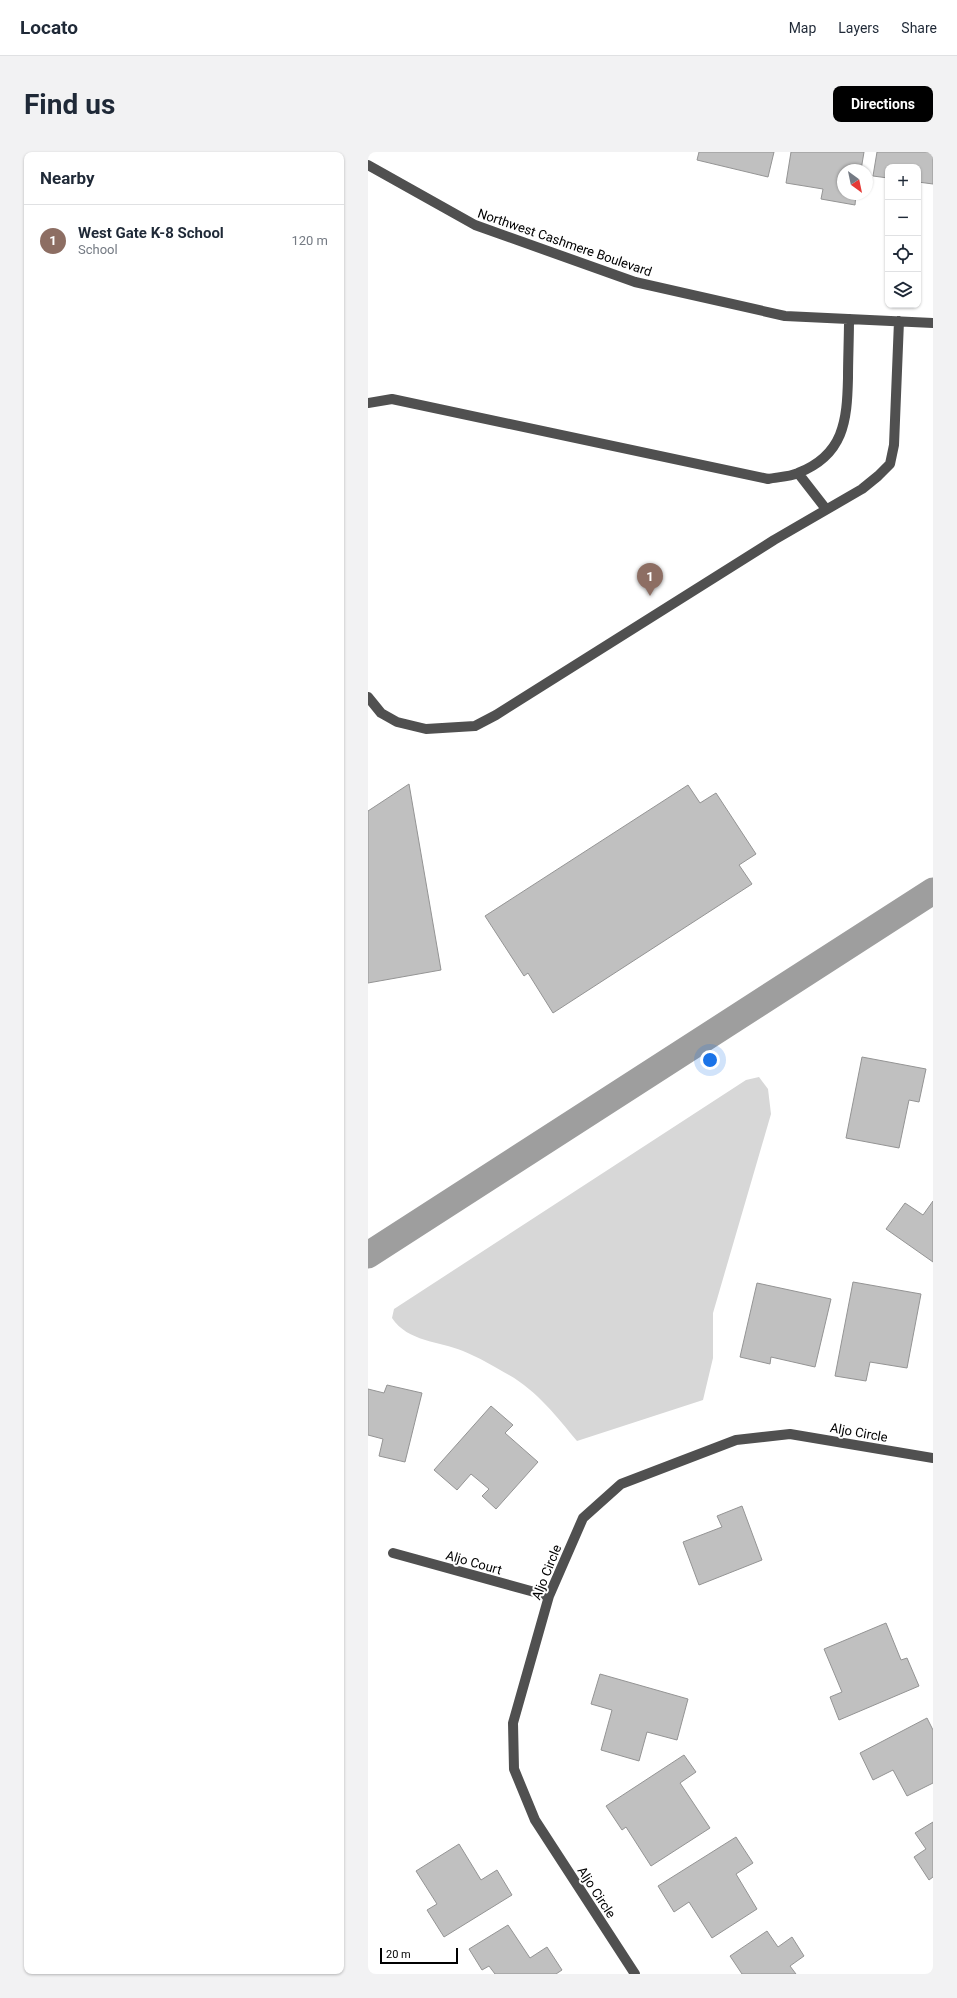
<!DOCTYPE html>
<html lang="en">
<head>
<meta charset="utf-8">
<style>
  body { margin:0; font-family:Roboto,sans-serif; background:#f2f2f3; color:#1f2937 }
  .controls { position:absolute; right:12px; top:12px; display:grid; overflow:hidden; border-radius:8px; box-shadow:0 1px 3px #0004 }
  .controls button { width:36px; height:36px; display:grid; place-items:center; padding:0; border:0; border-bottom:1px solid #e0e1e3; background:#fff; color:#1f2937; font:20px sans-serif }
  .compass { position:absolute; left:469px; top:12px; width:36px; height:36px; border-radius:50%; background:#fff; box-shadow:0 1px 3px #0004; rotate:147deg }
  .scale { position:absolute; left:12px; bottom:10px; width:78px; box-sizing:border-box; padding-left:4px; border:2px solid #000; border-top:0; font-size:11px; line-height:14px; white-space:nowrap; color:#000; -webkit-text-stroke:3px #fff; paint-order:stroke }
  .you { position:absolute; left:342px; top:908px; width:14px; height:14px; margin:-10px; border:3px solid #fff; border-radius:50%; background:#1a73e8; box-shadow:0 0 0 6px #1a73e833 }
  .badge { display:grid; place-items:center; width:26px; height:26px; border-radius:50%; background:#000; color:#fff; font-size:13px; font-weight:700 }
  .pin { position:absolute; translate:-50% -33px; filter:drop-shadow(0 1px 2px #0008) }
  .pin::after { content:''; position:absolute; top:21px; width:14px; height:12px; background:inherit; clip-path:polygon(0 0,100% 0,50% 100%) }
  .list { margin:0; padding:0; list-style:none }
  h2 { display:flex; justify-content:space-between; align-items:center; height:52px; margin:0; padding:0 16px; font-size:17px }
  h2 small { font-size:13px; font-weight:400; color:#747a83 }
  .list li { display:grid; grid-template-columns:26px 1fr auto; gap:12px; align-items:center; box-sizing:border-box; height:72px; padding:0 16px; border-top:1px solid #e0e1e3 }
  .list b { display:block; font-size:15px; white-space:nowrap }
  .list p { margin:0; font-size:13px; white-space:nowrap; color:#747a83 }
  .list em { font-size:13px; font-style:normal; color:#747a83 }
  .icon { flex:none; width:22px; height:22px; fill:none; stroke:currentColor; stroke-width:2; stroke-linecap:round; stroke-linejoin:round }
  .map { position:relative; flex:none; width:565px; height:1822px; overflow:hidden; border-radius:8px }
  header { display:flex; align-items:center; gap:24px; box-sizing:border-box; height:56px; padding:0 20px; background:#fff; border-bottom:1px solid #e0e1e3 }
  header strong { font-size:19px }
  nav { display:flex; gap:22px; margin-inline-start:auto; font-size:14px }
  .intro { display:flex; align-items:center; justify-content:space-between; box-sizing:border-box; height:96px; padding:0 24px }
  h1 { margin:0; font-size:28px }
  .button { padding:10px 18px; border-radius:8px; background:#000; color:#fff; font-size:14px; font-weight:700 }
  main { display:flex; gap:24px; padding:0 24px }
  aside { flex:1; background:#fff; border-radius:8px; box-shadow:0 1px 3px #0004 }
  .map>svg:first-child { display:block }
  .green { fill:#d7d7d7 }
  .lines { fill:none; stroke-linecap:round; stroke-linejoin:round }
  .canal { stroke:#9e9e9e; stroke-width:27 }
  .building { fill:#c0c0c0; stroke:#949494 }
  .minor { stroke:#505050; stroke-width:10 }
  .labels { text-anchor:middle; stroke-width:4; stroke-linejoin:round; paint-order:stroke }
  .street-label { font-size:13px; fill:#000; stroke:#fff }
</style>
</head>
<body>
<header>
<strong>Locato</strong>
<nav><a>Map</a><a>Layers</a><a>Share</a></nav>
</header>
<div class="intro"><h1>Find us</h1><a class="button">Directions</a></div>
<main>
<aside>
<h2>Nearby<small></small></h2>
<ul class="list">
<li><span class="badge" style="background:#8d6e63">1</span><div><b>West Gate K-8 School</b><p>School</p></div><em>120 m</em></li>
</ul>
</aside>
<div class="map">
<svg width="565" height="1822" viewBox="0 0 565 1822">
  <rect width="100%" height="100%" fill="#fff"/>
  <path class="green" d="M 391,925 L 400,937 L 403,962 L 345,1161 L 345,1206 L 335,1248 L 209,1289 C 189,1265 169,1239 141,1223 C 127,1215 110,1205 95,1199 C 71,1189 40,1190 24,1166 L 26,1157 L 378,928 Z"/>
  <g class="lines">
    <path class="canal" d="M 0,1103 L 565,739"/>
  </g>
  <path class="building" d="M 331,0 L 406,0 L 400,25 L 329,8 Z
    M 423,0 L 496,0 L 493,18 L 475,18 L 475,42 L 488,42 L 487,53 L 453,47 L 455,37 L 418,31 Z
    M 509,0 L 565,0 L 565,32 L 550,30 L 550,15 L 520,15 L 520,26 L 505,24 Z
    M 41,632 L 73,818 L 0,831 L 0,659 Z
    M 320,633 L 332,651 L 348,641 L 388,702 L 371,713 L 384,732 L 185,861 L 160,821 L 156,824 L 117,764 Z
    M 494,905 L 558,917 L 551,950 L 541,948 L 531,996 L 478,986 Z
    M 565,1049 L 565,1110 L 518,1077 L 537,1051 L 555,1063 Z
    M 485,1130 L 553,1142 L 539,1216 L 502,1210 L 498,1229 L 467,1224 Z
    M 389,1131 L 463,1147 L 447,1215 L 403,1205 L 402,1212 L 372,1205 Z
    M 19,1233 L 54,1241 L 37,1310 L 11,1304 L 15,1287 L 0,1283 L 0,1237 L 16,1241 Z
    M 123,1254 L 145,1273 L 137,1281 L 170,1310 L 128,1357 L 114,1344 L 121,1337 L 103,1322 L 89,1338 L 66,1318 Z
    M 374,1354 L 394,1408 L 331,1433 L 315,1390 L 354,1375 L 349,1364 Z
    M 518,1471 L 533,1508 L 539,1506 L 551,1534 L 471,1568 L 462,1545 L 474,1540 L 456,1497 Z
    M 232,1522 L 320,1547 L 309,1588 L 279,1580 L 271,1609 L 233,1598 L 244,1558 L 223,1552 Z
    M 559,1566 L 565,1578 L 565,1631 L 539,1644 L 525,1618 L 505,1628 L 492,1601 Z
    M 316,1603 L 328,1620 L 312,1631 L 342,1676 L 283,1714 L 258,1675 L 254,1678 L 238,1654 Z
    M 565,1670 L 565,1725 L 561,1728 L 546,1705 L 558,1697 L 547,1681 Z
    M 368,1685 L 385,1711 L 368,1722 L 389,1757 L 344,1786 L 321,1750 L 306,1760 L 290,1734 Z
    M 91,1692 L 113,1728 L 129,1718 L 144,1743 L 76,1785 L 59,1758 L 69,1752 L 48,1719 Z
    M 140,1773 L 162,1806 L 179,1795 L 194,1818 L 188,1822 L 127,1822 L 121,1814 L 114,1818 L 101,1797 Z
    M 399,1779 L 410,1795 L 424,1785 L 436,1804 L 422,1814 L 428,1822 L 374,1822 L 362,1804 Z"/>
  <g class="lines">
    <path class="minor" d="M 0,13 L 107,73 L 267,130 L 417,164 L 565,171
      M 0,251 L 24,247 L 400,327 C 409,325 421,325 430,321 C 476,303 479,269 480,226 C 480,206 481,187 481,167
      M 430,321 L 458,357
      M 0,545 L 13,561 L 29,570 L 58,577 L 107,574 L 128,563 L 406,388 L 494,337 L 510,324 L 522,312 L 526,293 L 531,169
      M 25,1401 L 181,1444
      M 267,1822 L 167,1668 L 146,1617 L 145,1571 L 181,1444 L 215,1366 L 253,1332 L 368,1288 L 422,1282 L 565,1306"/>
  </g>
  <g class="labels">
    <g class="street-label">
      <text transform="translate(197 90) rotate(19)" y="5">Northwest Cashmere Boulevard</text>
      <text transform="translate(491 1280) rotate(10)" y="5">Aljo Circle</text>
      <text transform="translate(106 1410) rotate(16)" y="5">Aljo Court</text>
      <text transform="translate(178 1420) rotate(-68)" y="5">Aljo Circle</text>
      <text transform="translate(229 1740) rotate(57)" y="5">Aljo Circle</text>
    </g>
  </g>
</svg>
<div class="controls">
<button>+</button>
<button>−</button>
<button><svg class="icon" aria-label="locate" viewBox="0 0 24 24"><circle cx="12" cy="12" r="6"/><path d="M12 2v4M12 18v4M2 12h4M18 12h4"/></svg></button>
<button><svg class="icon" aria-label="layers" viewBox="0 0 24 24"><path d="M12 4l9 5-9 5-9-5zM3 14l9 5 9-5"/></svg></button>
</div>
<svg class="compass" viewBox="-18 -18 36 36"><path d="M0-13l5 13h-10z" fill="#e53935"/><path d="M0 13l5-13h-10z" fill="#747a83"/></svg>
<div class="scale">20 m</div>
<div class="you"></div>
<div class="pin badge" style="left:282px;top:444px;background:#8d6e63">1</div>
</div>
</main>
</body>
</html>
